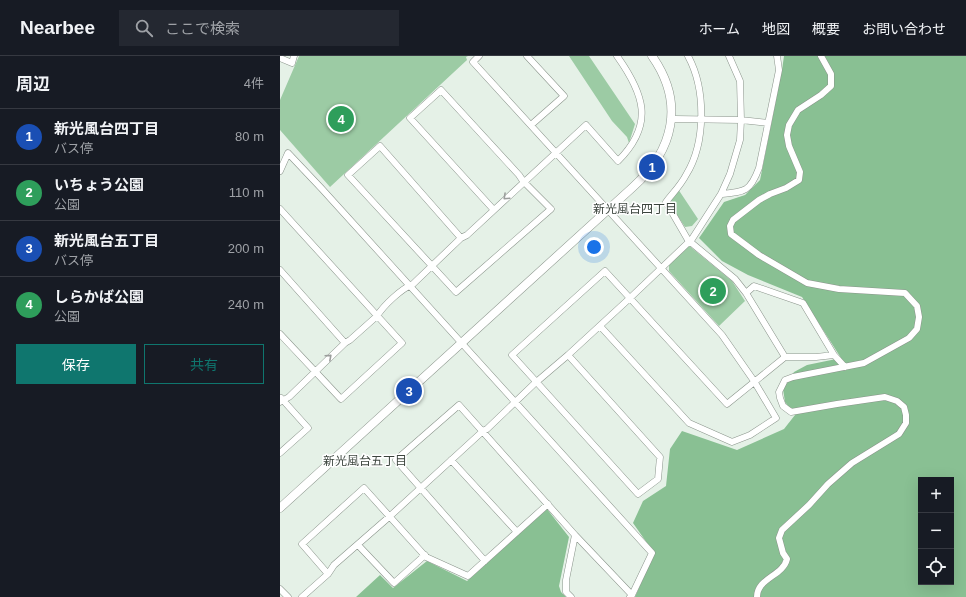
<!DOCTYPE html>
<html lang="ja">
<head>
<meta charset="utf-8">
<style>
  body { margin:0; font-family:Helvetica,"Noto Sans JP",sans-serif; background:#242831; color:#f1f3f6 }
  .controls { position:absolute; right:12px; bottom:12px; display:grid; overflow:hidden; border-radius:0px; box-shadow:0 4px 16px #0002 }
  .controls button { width:36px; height:36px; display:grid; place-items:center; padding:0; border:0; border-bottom:1px solid #363941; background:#171b24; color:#f1f3f6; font:20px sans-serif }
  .you { position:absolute; left:314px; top:191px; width:14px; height:14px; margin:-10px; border:3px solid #fff; border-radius:50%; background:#1a73e8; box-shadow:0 0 0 6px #1a73e833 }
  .badge { display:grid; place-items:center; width:26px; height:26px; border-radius:50%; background:#0f766e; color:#fff; font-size:13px; font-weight:700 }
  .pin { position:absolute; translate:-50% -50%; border:2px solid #fff; box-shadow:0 1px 4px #0006 }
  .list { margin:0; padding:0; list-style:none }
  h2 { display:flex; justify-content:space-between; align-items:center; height:52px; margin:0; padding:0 16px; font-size:17px }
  h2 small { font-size:13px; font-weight:400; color:#9ea1a6 }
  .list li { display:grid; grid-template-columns:26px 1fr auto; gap:12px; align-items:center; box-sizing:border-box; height:56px; padding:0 16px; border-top:1px solid #363941 }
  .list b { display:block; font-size:15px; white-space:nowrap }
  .list p { margin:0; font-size:13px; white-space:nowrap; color:#9ea1a6 }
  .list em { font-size:13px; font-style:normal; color:#9ea1a6 }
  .actions { display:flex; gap:8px; padding:12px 16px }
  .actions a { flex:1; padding:9px 0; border:1px solid #0f766e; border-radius:0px; text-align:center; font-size:14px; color:#0f766e }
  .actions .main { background:#0f766e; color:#fff }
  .icon { flex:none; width:22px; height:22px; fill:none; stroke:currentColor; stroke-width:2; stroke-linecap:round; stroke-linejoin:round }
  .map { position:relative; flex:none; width:686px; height:541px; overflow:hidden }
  header { display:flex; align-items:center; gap:24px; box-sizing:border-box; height:56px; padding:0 20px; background:#171b24; border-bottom:1px solid #363941 }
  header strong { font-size:19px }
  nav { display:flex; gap:22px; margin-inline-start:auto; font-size:14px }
  .search { width:280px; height:36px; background:#242831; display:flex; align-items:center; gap:10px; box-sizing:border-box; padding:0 14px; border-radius:0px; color:#9ea1a6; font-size:15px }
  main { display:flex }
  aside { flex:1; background:#171b24 }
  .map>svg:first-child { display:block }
  .green { fill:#9ccba4 }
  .forest { fill:#89c093; fill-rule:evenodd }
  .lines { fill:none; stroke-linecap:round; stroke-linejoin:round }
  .minor-casing { stroke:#8a948b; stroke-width:7 }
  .tertiary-casing { stroke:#8a948b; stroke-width:9 }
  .minor { stroke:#fff; stroke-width:6 }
  .tertiary { stroke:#fff; stroke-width:8 }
  .oneway { stroke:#9b9e9c }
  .labels { text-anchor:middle; stroke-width:3; stroke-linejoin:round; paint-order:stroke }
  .neighbourhood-label { font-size:12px; fill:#3b443d; stroke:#fff }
</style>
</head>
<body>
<header>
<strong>Nearbee</strong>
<div class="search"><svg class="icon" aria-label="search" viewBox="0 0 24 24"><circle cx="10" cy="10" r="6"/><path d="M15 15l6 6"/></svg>ここで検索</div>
<nav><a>ホーム</a><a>地図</a><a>概要</a><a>お問い合わせ</a></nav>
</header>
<main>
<aside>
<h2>周辺<small>4件</small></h2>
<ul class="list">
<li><span class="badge" style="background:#1a4fb4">1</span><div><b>新光風台四丁目</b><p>バス停</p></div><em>80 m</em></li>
<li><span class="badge" style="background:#2e9e5b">2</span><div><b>いちょう公園</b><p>公園</p></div><em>110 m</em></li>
<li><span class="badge" style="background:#1a4fb4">3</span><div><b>新光風台五丁目</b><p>バス停</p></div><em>200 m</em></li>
<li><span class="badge" style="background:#2e9e5b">4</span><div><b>しらかば公園</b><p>公園</p></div><em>240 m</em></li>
</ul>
<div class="actions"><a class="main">保存</a><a>共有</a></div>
</aside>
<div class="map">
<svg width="686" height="541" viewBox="0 0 686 541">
  <rect width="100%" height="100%" fill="#e5f1e7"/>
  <path class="green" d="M 19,0 L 188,0 L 186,1 L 187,4 L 50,131 L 0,74 L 0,44 Z
    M 289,0 L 309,0 L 355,68 L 349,87 L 347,81 L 332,65 Z
    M 398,133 L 418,163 L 412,170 L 405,171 L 388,145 Z
    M 407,188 L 452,225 L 465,245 L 439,270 L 389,215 L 389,209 Z"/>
  <path class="forest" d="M 504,0 L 686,0 L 686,541 L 355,541 L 374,497 L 353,467 L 363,445 L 386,430 L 390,393 L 402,375 L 457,394 L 504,373 L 515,359 L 505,346 L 503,333 L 514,316 L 527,309 L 561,302 L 522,241 L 468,219 L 442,205 L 419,182 L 444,146 L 465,139 L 480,124 L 502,14 ZM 641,424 L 671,424 L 671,526 L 641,526 Z
    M 267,453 L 289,481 L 279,530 L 281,536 L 286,541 L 76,541 L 100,519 L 113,532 L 147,505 L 187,525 Z"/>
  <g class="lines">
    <defs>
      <path id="minor" d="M 199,0 L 193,6 L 442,279 L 474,325 L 496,362 L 470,379 L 452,386 L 409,367 L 320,270
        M 247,0 L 284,40 L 251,69
        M 408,0 C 426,33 426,87 406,119 C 401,129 392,138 386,146 L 408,184 L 455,223 L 466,237
        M 0,2 L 12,7 L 14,0
        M 391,64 L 395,63 L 461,64 L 488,67
        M 0,115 L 8,97 L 42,133 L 372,497 L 352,539 L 350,541
        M 441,138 C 465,136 470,136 479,112 L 499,14 L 497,0
        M 0,153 L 122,287 L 61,343 L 0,278
        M 181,182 L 100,90 L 68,119 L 176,236 L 271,153 L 243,125 L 239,119 L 161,34 L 130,62 L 213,153
        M 0,214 L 65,287
        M 288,299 L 380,401 L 378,423 L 358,438 L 232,299 L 325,215 L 447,348 L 505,301 L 536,301 L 554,299 L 523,247 L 474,230 L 466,237 L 505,301
        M 554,299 L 565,311
        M 0,346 L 9,341 L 65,287 L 70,284 L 97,260 C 104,249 121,233 133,228 L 181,182 L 187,179 L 306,69 L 338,105 C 375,68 364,38 337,0
        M 0,397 L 28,372 L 1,342
        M 171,404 L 237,476
        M 295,479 L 352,539
        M 78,489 L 114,527 L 145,499
        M 205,505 L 116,404 L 179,349 L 295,479 L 286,524 L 286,536 L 291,541
        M 48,518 L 22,488 L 84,432 L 146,501 L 188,520 L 268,448
        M 0,533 L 8,541
        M 22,541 L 48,518 L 54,509 L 109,461 L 203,375 L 207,373 L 254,328 L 288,299 L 350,242 L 412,183 L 441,138 L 450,118 L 460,84 L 461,64 L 460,25 L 449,0
        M 477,541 C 477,522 503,520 507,503 L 503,497 L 499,482 L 502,474 L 529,449 L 548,428 L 572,407 L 619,378 L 626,367 L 626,359 L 624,351 L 617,345 L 605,341 L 557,348 L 511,356 L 503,350 L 500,342 L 499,336 L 505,324 L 513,321 L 584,307 L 629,282 L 637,273 L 639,261 L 637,250 L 625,237 L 559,233 L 527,227 L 479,199 L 451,178 L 450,170 L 453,164 L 479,144 L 490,138 L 506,132 L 519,124 L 520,116 L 509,90 L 507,79 L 509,69 L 518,54 L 541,39 L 551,30 L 551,18 L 541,0"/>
      <path id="tertiary" d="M 0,452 L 353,131 C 394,94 405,47 372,0"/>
    </defs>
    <use href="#minor" class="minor-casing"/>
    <use href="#tertiary" class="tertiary-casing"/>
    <use href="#minor" class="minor"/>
    <use href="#tertiary" class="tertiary"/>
  </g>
  <defs><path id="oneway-chevron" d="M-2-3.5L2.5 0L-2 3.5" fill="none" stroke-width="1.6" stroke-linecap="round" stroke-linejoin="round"/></defs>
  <g class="oneway">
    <use href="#oneway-chevron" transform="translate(226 141) rotate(137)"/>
    <use href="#oneway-chevron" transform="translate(49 301) rotate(-42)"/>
  </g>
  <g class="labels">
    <g class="neighbourhood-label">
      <text x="355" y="157">新光風台四丁目</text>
      <text x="85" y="409">新光風台五丁目</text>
    </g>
  </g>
</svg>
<div class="controls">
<button>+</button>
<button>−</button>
<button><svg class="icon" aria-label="locate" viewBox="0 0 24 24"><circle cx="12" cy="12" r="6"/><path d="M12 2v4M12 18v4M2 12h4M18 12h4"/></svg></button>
</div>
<div class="you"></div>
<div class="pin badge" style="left:372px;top:111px;background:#1a4fb4">1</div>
<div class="pin badge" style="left:433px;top:235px;background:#2e9e5b">2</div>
<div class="pin badge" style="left:129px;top:335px;background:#1a4fb4">3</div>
<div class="pin badge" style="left:61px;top:63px;background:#2e9e5b">4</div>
</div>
</main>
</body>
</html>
